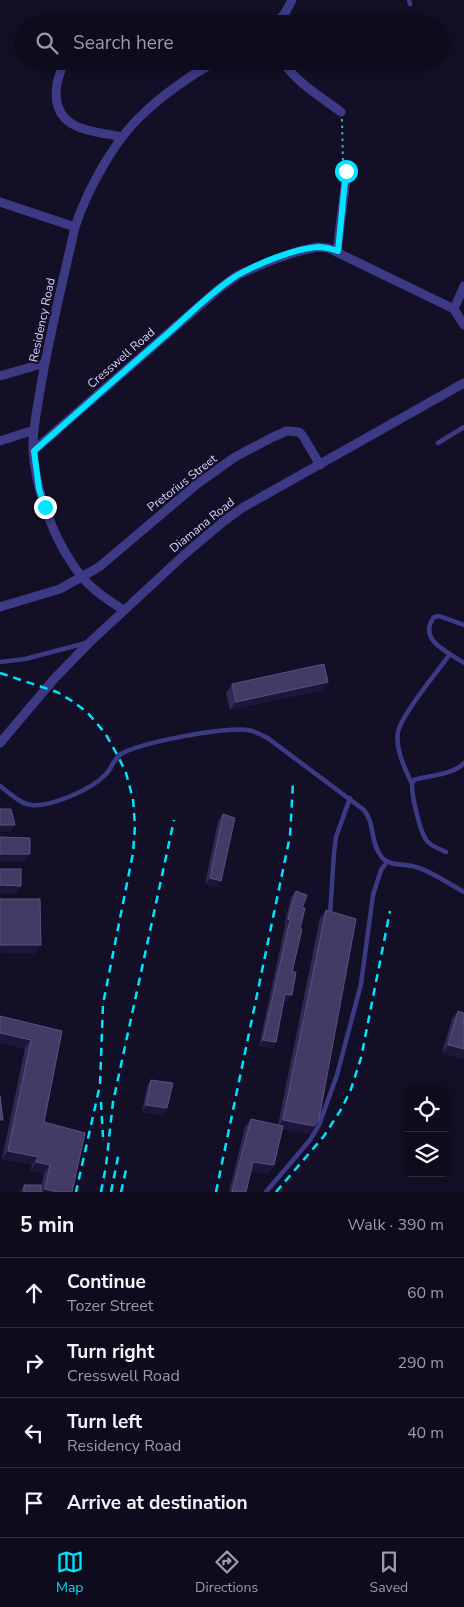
<!DOCTYPE html>
<html lang="en">
<head>
<meta charset="utf-8">
<style>
  body { margin:0; font-family:"Nunito Sans",sans-serif; background:#1c1929; color:#f1f3f6 }
  .controls { position:absolute; right:15px; bottom:15px; display:grid; overflow:hidden; border-radius:5px; box-shadow:0 2px 8px #0003 }
  .controls button { width:45px; height:45px; display:grid; place-items:center; padding:0; border:0; border-bottom:1px solid #2e2b3b; background:#0e0b1c; color:#f1f3f6; font:25px sans-serif }
  .stop { position:absolute; width:15px; height:15px; margin:-11px; border:4px solid #00e5ff; border-radius:50%; background:#fff }
  .stop.end { background:#00e5ff; border-color:#fff; box-shadow:0 1px 5px #0008 }
  .list { margin:0; padding:0; list-style:none }
  h2 { display:flex; justify-content:space-between; align-items:center; height:65px; margin:0; padding:0 20px; font-size:21px }
  h2 small { font-size:16px; font-weight:400; color:#9b9ba3 }
  .list li { display:grid; grid-template-columns:32px 1fr auto; gap:15px; align-items:center; box-sizing:border-box; height:70px; padding:0 20px; border-top:1px solid #2e2b3b }
  .list b { display:block; font-size:19px; white-space:nowrap }
  .list p { margin:0; font-size:16px; white-space:nowrap; color:#9b9ba3 }
  .list em { font-size:16px; font-style:normal; color:#9b9ba3 }
  .icon { flex:none; width:28px; height:28px; fill:none; stroke:currentColor; stroke-width:2; stroke-linecap:round; stroke-linejoin:round }
  .map { position:relative; flex:none; width:464px; height:1192px; overflow:hidden }
  .search { position:absolute; background:#0e0b1c; box-shadow:0 2px 8px #0003; left:15px; right:15px; top:15px; height:55px; display:flex; align-items:center; gap:12px; box-sizing:border-box; padding:0 18px; border-radius:28px; color:#9b9ba3; font-size:19px }
  .sheet { height:345px; background:#0e0b1c }
  nav { display:flex; justify-content:space-around; align-items:center; box-sizing:border-box; height:70px; border-top:1px solid #2e2b3b; background:#0e0b1c; font-size:14px; color:#9b9ba3 }
  nav a { display:grid; justify-items:center; gap:2px }
  nav .on { color:#00e5ff }
  .map>svg:first-child { display:block }
  .lines { fill:none; stroke-linecap:round; stroke-linejoin:round }
  .path { stroke:#2fb8b0; stroke-width:2; stroke-dasharray:2.5 4; stroke-linecap:butt }
  .service { stroke:#3d3a85; stroke-width:4.5 }
  .minor { stroke:#3d3a85; stroke-width:9 }
  .rail { stroke:#00e5ff; stroke-width:2.5; stroke-dasharray:8 6; stroke-linecap:butt }
  .wall { fill:#312854 }
  .shaded-wall { fill:#1d163a }
  .building { fill:#433a66; stroke:#5a527e }
  .route { stroke:#00e5ff; stroke-width:6 }
  .labels { text-anchor:middle; stroke-width:4.5; stroke-linejoin:round; paint-order:stroke }
  .street-label { font-size:12px; fill:#d9d4ff; stroke:#130f26 }
</style>
</head>
<body>
<div class="map">
<svg width="464" height="1192" viewBox="0 0 464 1192">
  <rect width="100%" height="100%" fill="#130f26"/>
  <g class="lines">
    <path class="path" d="M 342,119 L 343,164"/>
    <path class="service" d="M 409,0 L 410,4
      M 438,443 L 464,427
      M 464,625 L 439,616 L 434,617 C 417,640 448,652 464,663
      M 0,662 L 25,659 L 86,643
      M 412,784 C 405,769 395,748 398,732 C 402,714 438,671 450,654
      M 0,786 C 10,793 20,804 32,805 C 51,807 92,789 105,775 C 112,769 113,759 121,754 C 142,742 223,727 248,730 C 256,731 262,735 269,739 L 364,810 C 375,823 370,842 381,856 C 388,867 405,863 416,867 C 433,872 449,884 464,892
      M 446,852 C 440,849 433,847 428,842 C 420,834 412,797 412,784 L 414,780 C 430,775 453,775 464,763
      M 330,915 L 334,853 L 336,837 L 350,798
      M 266,1192 L 310,1140 L 319,1125 L 337,1075 L 361,984 L 373,895 L 381,870 L 387,862"/>
    <path class="minor" d="M 275,24 L 285,13 L 292,0
      M 65,61 C 54,83 49,113 76,126 C 88,132 109,134 122,137
      M 282,61 C 297,83 320,96 341,112
      M 0,202 L 75,227
      M 337,251 L 347,171
      M 454,309 L 464,286
      M 0,376 L 45,363
      M 0,441 L 34,430
      M 33,451 L 220,288 L 238,275 L 270,261 L 296,252 L 317,247 L 328,248 L 454,309 L 464,325
      M 0,607 L 60,589 L 99,567 L 197,484 L 235,457 L 273,437 L 287,431 L 299,432 L 303,436 L 320,465
      M 123,610 C 109,600 93,591 82,577 C 55,544 36,493 33,451 C 32,431 37,410 40,391 C 49,336 63,281 75,227 C 87,190 115,139 144,113 C 165,93 190,76 216,61
      M 0,743 L 54,679 L 89,643 L 185,554 L 224,521 L 242,508 L 464,383"/>
    <path class="rail" d="M 0,673 L 57,692 L 72,701 L 87,712 L 105,733 L 118,756 L 126,773 L 133,799 L 135,826 L 133,853 L 103,1004 L 100,1085 L 76,1192
      M 101,1102 L 103,1137
      M 101,1192 L 106,1166 L 113,1102 L 174,820
      M 111,1192 L 119,1152
      M 121,1192 L 126,1170
      M 216,1192 L 290,836 L 293,783
      M 276,1192 L 324,1136 L 342,1108 L 351,1089 L 361,1058 L 390,911"/>
  </g>
  <path class="wall" d="M 232,684 L 323,690 L 230,710 L 226,693 Z
    M 223,814 L 217,887 L 205,884 L 218,821 Z
    M 296,891 L 302,908 L 300,929 L 288,1001 L 284,1001 L 276,1042 L 272,1048 L 259,1046 L 285,926 L 284,926 L 291,897 Z
    M 326,910 L 314,1126 L 309,1134 L 282,1129 L 274,1165 L 268,1174 L 251,1171 L 246,1192 L 229,1192 L 245,1127 L 251,1119 L 278,1125 L 320,918 Z
    M 458,1011 L 464,1059 L 442,1053 L 452,1019 Z
    M 62,1031 L 44,1122 L 72,1192 L 20,1192 L 24,1185 L 41,1188 L 44,1173 L 30,1171 L 32,1165 L 2,1159 L 25,1048 L 0,1043 Z
    M 151,1080 L 163,1115 L 142,1112 L 147,1086 Z"/>
  <path class="shaded-wall" d="M 328,682 L 323,690 L 230,710 L 236,702 Z
    M 0,825 L 15,825 L 10,832 L 0,832 Z
    M 0,854 L 30,854 L 24,862 L 0,862 Z
    M 210,878 L 221,881 L 217,887 L 205,884 Z
    M 0,885 L 21,886 L 15,894 L 0,894 Z
    M 288,919 L 290,920 L 285,926 L 284,926 Z
    M 0,945 L 41,945 L 35,954 L 0,953 Z
    M 285,994 L 292,995 L 288,1001 L 281,1000 Z
    M 0,1033 L 31,1040 L 25,1048 L 0,1043 Z
    M 263,1040 L 276,1042 L 272,1048 L 259,1046 Z
    M 448,1045 L 464,1049 L 464,1059 L 442,1053 Z
    M 146,1105 L 167,1108 L 163,1115 L 142,1112 Z
    M 283,1120 L 314,1126 L 309,1134 L 277,1128 Z
    M 8,1151 L 38,1157 L 32,1165 L 2,1159 Z
    M 36,1162 L 50,1165 L 44,1173 L 30,1171 Z
    M 253,1162 L 274,1165 L 268,1174 L 247,1171 Z
    M 45,1189 L 58,1192 L 43,1192 Z"/>
  <path class="building" d="M 324,664 L 328,682 L 236,702 L 232,684 Z
    M 0,809 L 11,809 L 15,825 L 0,825 Z
    M 223,814 L 235,818 L 221,881 L 210,878 Z
    M 0,837 L 30,838 L 30,854 L 0,854 Z
    M 0,869 L 21,869 L 21,886 L 0,885 Z
    M 296,891 L 307,895 L 302,908 L 305,908 L 300,929 L 302,929 L 292,972 L 296,972 L 292,995 L 285,994 L 276,1042 L 263,1040 L 290,920 L 288,919 Z
    M 0,899 L 40,899 L 41,945 L 0,945 Z
    M 326,910 L 356,919 L 319,1119 L 314,1126 L 283,1120 Z
    M 458,1011 L 464,1013 L 464,1049 L 448,1045 Z
    M 0,1016 L 62,1031 L 44,1122 L 85,1133 L 72,1192 L 58,1192 L 45,1189 L 50,1165 L 36,1162 L 38,1157 L 8,1151 L 31,1040 L 0,1033 Z
    M 151,1080 L 173,1083 L 167,1108 L 146,1105 Z
    M 0,1096 L 3,1120 L 0,1120 Z
    M 251,1119 L 283,1126 L 274,1165 L 253,1162 L 246,1192 L 232,1192 Z
    M 24,1185 L 41,1185 L 41,1192 L 24,1192 Z"/>
  <g class="lines">
    <path class="route" d="M 45,507 L 39,489 L 34,451 C 78,412 122,373 166,335 C 189,315 211,292 236,276 C 257,264 295,248 319,247 C 326,247 331,249 338,251 L 346,171"/>
  </g>
  <g class="labels">
    <g class="street-label">
      <text transform="translate(42 320) rotate(-78)" y="4">Residency Road</text>
      <text transform="translate(121 358) rotate(-41)" y="4">Cresswell Road</text>
      <text transform="translate(182 483) rotate(-38)" y="4">Pretorius Street</text>
      <text transform="translate(202 525) rotate(-39)" y="4">Diamana Road</text>
    </g>
  </g>
</svg>
<div class="controls">
<button><svg class="icon" aria-label="locate" viewBox="0 0 24 24"><circle cx="12" cy="12" r="6"/><path d="M12 2v4M12 18v4M2 12h4M18 12h4"/></svg></button>
<button><svg class="icon" aria-label="layers" viewBox="0 0 24 24"><path d="M12 4l9 5-9 5-9-5zM3 14l9 5 9-5"/></svg></button>
</div>
<div class="stop" style="left:346px;top:171px"></div>
<div class="stop end" style="left:45px;top:507px"></div>
<div class="search"><svg class="icon" aria-label="search" viewBox="0 0 24 24"><circle cx="10" cy="10" r="6"/><path d="M15 15l6 6"/></svg>Search here</div>
</div>
<section class="sheet">
<h2>5 min<small>Walk · 390 m</small></h2>
<ul class="list">
<li><svg class="icon" aria-label="ahead" viewBox="0 0 24 24"><path d="M12 20V5M6 11l6-6 6 6"/></svg><div><b>Continue</b><p>Tozer Street</p></div><em>60 m</em></li>
<li><svg class="icon" aria-label="right" viewBox="0 0 24 24"><path d="M7 20v-9h11M14 6l5 5-5 5"/></svg><div><b>Turn right</b><p>Cresswell Road</p></div><em>290 m</em></li>
<li><svg class="icon" aria-label="left" viewBox="0 0 24 24"><path d="M17 20v-9H6M10 6l-5 5 5 5"/></svg><div><b>Turn left</b><p>Residency Road</p></div><em>40 m</em></li>
<li><svg class="icon" aria-label="arrive" viewBox="0 0 24 24"><path d="M6 21V4h12l-3 4 3 4H6"/></svg><div><b>Arrive at destination</b></div></li>
</ul>
</section>
<nav>
<a class="on"><svg class="icon" aria-label="map" viewBox="0 0 24 24"><path d="M3 6l6-2 6 2 6-2v14l-6 2-6-2-6 2zM9 4v14M15 6v14"/></svg>Map</a>
<a><svg class="icon" aria-label="directions" viewBox="0 0 24 24"><path d="M12 3l9 9-9 9-9-9zM9 14v-3h6M13 9l2 2-2 2"/></svg>Directions</a>
<a><svg class="icon" aria-label="saved" viewBox="0 0 24 24"><path d="M7 4h10v16l-5-4-5 4z"/></svg>Saved</a>
</nav>
</body>
</html>
